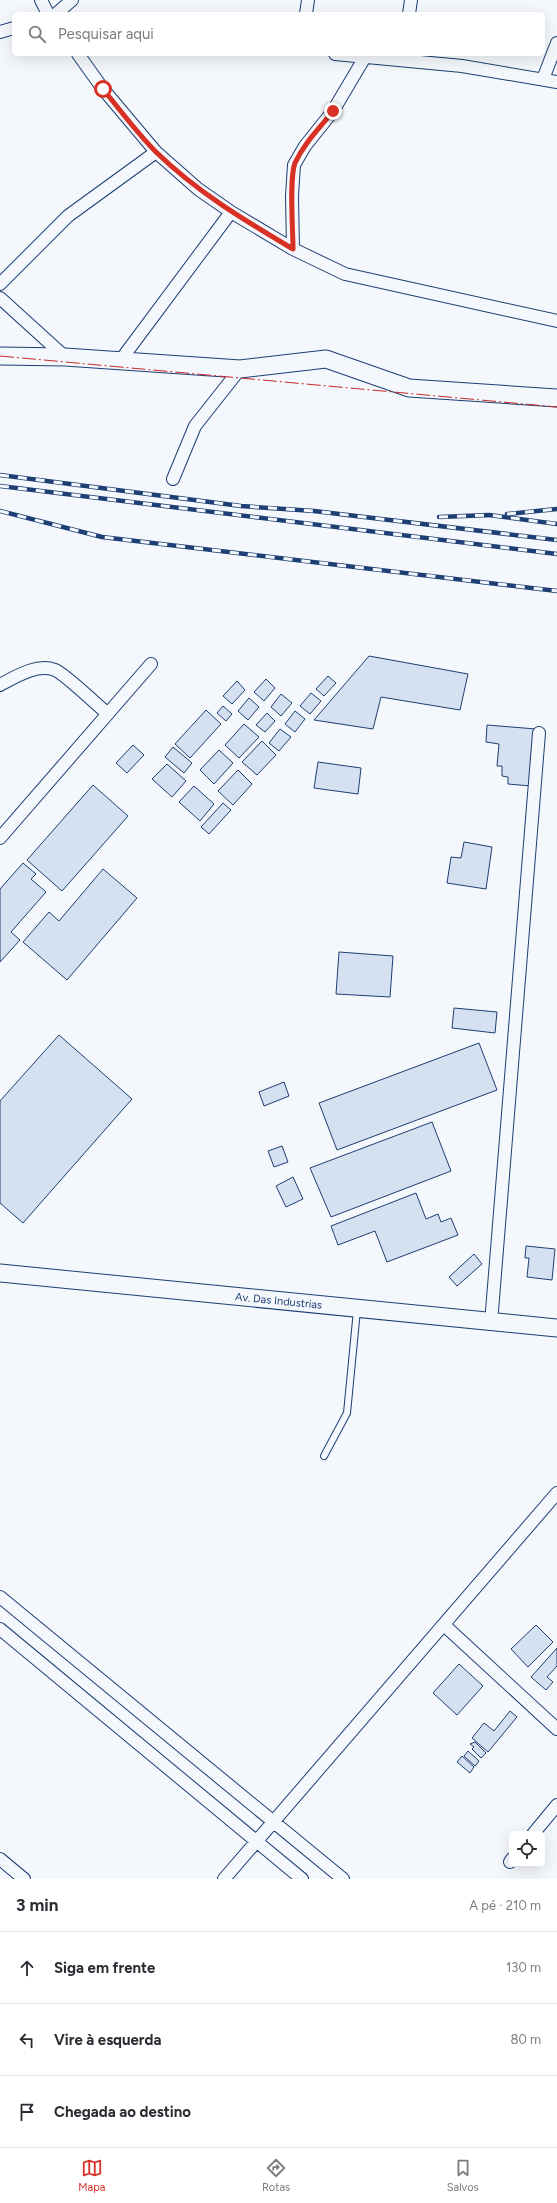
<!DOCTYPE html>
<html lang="pt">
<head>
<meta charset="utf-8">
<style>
  body { margin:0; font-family:Figtree,sans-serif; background:#f2f2f3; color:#2b2b33 }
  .controls { position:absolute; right:12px; bottom:12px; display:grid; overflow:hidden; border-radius:6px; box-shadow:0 4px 16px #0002 }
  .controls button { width:36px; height:36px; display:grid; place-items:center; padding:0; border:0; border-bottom:1px solid #e1e1e2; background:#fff; color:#2b2b33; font:20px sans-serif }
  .stop { position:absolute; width:12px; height:12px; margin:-9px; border:3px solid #d93025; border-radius:50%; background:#fff }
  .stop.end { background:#d93025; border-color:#fff; box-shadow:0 1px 4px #0008 }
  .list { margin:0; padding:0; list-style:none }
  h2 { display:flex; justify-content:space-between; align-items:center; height:52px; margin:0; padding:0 16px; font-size:17px }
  h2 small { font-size:13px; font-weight:400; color:#7c7c81 }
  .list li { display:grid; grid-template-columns:26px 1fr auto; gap:12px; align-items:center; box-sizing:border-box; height:72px; padding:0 16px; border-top:1px solid #e1e1e2 }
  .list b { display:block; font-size:15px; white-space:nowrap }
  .list em { font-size:13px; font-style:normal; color:#7c7c81 }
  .icon { flex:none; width:22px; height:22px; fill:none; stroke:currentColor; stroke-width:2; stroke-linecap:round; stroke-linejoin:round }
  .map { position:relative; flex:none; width:557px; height:1879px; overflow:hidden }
  .search { position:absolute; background:#fff; box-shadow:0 4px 16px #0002; left:12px; right:12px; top:12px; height:44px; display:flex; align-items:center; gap:10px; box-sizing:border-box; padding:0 14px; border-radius:6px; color:#7c7c81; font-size:15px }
  .sheet { height:268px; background:#fff }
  nav { display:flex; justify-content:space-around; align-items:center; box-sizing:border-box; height:56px; border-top:1px solid #e1e1e2; background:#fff; font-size:11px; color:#7c7c81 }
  nav a { display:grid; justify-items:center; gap:2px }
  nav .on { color:#d93025 }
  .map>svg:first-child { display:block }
  .building { fill:#d5e0f0; stroke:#1d3f73 }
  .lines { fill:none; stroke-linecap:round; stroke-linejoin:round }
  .lane-casing { stroke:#1d3f73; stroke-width:8 }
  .street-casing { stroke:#1d3f73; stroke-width:14 }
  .secondary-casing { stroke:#1d3f73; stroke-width:19 }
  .lane { stroke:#f4f7fb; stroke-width:6 }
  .street { stroke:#f4f7fb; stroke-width:12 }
  .secondary { stroke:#f4f7fb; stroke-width:17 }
  .rail-casing { stroke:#1d3f73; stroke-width:4.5 }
  .rail { stroke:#f4f7fb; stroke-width:3; stroke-dasharray:9; stroke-linecap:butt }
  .power { stroke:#c62828; stroke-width:1; stroke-dasharray:14 3 2 3; stroke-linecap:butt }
  .route { stroke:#d93025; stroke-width:5 }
  .labels { text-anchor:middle; stroke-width:3; stroke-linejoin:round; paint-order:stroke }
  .street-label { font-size:11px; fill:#1d3f73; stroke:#f4f7fb }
</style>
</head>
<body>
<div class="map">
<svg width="557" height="1879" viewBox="0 0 557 1879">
  <rect width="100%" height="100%" fill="#f4f7fb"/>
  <path class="building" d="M 369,656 L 468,674 L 460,710 L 381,697 L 373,729 L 314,720 Z
    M 328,676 L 336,683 L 324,696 L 316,689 Z
    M 266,679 L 275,688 L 264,701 L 254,692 Z
    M 237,681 L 245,690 L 232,704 L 223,696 Z
    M 311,693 L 321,701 L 310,714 L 300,706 Z
    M 281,694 L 292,703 L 281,716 L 271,707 Z
    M 249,698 L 259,707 L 248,720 L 238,711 Z
    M 223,706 L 232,714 L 226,721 L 217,713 Z
    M 206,710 L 221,724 L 190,758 L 175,744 Z
    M 295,711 L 305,719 L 295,732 L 285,724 Z
    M 267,713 L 275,721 L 265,732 L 256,725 Z
    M 244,724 L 259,737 L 239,758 L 225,745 Z
    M 487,725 L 536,729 L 531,786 L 508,784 L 508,777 L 502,776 L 502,766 L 497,766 L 499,744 L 486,742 Z
    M 280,729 L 291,737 L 279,751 L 269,743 Z
    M 262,741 L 276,755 L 257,775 L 242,762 Z
    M 133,745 L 144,755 L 127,773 L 116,763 Z
    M 173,747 L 192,763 L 184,773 L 165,757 Z
    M 219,750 L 233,763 L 214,784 L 200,770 Z
    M 318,762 L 361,768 L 358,794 L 314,788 Z
    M 167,764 L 186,781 L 172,797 L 152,779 Z
    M 238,770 L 252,784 L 233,805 L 218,791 Z
    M 93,785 L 128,816 L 62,891 L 27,860 Z
    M 194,786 L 214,804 L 200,821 L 179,802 Z
    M 223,803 L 231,810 L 209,834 L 201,827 Z
    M 464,842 L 492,847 L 486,889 L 447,883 L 451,857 L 461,858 Z
    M 23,863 L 36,874 L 31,879 L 46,892 L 11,932 L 20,940 L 0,962 L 0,889 Z
    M 103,869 L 137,898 L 67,980 L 23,942 L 49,912 L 59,921 Z
    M 339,952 L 393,956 L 390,997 L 336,994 Z
    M 454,1008 L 497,1012 L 495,1033 L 452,1028 Z
    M 59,1035 L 132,1099 L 23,1223 L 0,1203 L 0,1101 Z
    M 479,1043 L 497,1090 L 337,1150 L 319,1103 Z
    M 284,1082 L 289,1096 L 264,1106 L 259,1092 Z
    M 432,1122 L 451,1171 L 331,1217 L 310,1168 Z
    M 282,1146 L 288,1162 L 274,1167 L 268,1151 Z
    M 293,1177 L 303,1199 L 286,1207 L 276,1186 Z
    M 416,1193 L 426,1219 L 438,1214 L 441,1222 L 451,1218 L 458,1235 L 387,1262 L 375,1231 L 338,1245 L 331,1226 Z
    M 526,1246 L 555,1249 L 552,1280 L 527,1277 L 529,1258 L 525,1258 Z
    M 474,1254 L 482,1264 L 457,1286 L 449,1277 Z
    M 536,1625 L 553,1642 L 528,1667 L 511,1649 Z
    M 557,1648 L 557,1666 L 547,1677 L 553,1682 L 546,1690 L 531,1677 Z
    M 459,1664 L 483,1686 L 457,1715 L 433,1693 Z
    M 510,1711 L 517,1717 L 488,1752 L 472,1738 L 484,1723 L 494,1731 Z
    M 475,1742 L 486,1753 L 481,1758 L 472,1749 L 474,1747 L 470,1744 Z
    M 468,1751 L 479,1761 L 475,1766 L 464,1756 Z
    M 462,1756 L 474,1767 L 470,1773 L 457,1762 Z"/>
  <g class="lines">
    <defs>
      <path id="lane" d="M 324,1456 L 347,1413 L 357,1310"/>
      <path id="street" d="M 41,0 L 48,14
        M 56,14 L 72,0
        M 306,14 L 308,0
        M 409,14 L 411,0
        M 0,32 L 14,28
        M 78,54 L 103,89 L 156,152 L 198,189 L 231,212 L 293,249 L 345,274 L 557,321
        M 335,54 L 462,66 L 557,82
        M 543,79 L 557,43
        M 293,249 L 292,196 L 294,165 L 305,146 L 333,111 L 365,57
        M 0,284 L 68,216 L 156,152
        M 0,298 L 65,357
        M 120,361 L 231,212
        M 173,479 L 195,426 L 240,369
        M 0,685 C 15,677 37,663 55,670 C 64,673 98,706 108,714
        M 0,838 L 151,664
        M 491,1323 L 539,733
        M 0,1597 L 343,1879
        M 444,1625 L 557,1729
        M 0,1629 L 302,1879
        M 533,1834 L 557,1805
        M 0,1859 L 24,1879
        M 510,1862 L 512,1859
        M 224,1879 L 557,1493"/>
      <g id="secondary">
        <path d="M 0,356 L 65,357 L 240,369 L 326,359 L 409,388 L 557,398"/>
        <path id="s1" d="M 0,1273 L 557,1328"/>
      </g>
    </defs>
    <use href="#lane" class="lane-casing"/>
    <use href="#street" class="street-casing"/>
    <use href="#secondary" class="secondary-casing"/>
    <use href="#lane" class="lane"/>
    <use href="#street" class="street"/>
    <use href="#secondary" class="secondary"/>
    <defs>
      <path id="rail" d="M 0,475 L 241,506 L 314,511 L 557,540
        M 0,486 L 557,554
        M 0,511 L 102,537 L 557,591
        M 507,514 L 557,509
        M 439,517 L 489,515 L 557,524"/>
    </defs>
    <use href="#rail" class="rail-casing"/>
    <use href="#rail" class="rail"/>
    <path class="power" d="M 0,356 L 557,407"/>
  </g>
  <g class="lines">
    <path class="route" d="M 103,89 C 120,110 137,133 156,152 C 197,192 244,220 293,249 C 293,230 289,178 295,163 C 304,143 320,128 333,111"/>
  </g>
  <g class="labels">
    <g class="street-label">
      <text dy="4" stroke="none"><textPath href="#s1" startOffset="280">Av. Das Industrias</textPath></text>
    </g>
  </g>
</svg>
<div class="controls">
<button><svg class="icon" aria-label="locate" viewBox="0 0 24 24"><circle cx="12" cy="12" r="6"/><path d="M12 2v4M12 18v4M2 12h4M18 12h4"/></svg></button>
</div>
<div class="stop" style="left:103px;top:89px"></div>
<div class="stop end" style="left:333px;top:111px"></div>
<div class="search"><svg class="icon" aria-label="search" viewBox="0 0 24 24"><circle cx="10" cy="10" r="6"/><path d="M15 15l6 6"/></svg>Pesquisar aqui</div>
</div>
<section class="sheet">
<h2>3 min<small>A pé · 210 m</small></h2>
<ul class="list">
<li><svg class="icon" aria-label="ahead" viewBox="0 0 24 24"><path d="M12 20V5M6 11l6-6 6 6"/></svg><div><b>Siga em frente</b></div><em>130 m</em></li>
<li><svg class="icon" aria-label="left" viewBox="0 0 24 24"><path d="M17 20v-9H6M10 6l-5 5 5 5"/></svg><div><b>Vire à esquerda</b></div><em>80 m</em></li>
<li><svg class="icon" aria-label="arrive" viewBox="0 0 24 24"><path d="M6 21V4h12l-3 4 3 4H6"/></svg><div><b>Chegada ao destino</b></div></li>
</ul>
</section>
<nav>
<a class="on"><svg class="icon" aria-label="map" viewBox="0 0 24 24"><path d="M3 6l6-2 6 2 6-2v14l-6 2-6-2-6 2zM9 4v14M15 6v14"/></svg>Mapa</a>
<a><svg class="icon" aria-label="directions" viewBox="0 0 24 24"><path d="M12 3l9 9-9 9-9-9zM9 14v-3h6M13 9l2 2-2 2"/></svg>Rotas</a>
<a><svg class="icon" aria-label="saved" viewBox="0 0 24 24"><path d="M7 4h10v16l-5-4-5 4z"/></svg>Salvos</a>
</nav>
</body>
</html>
